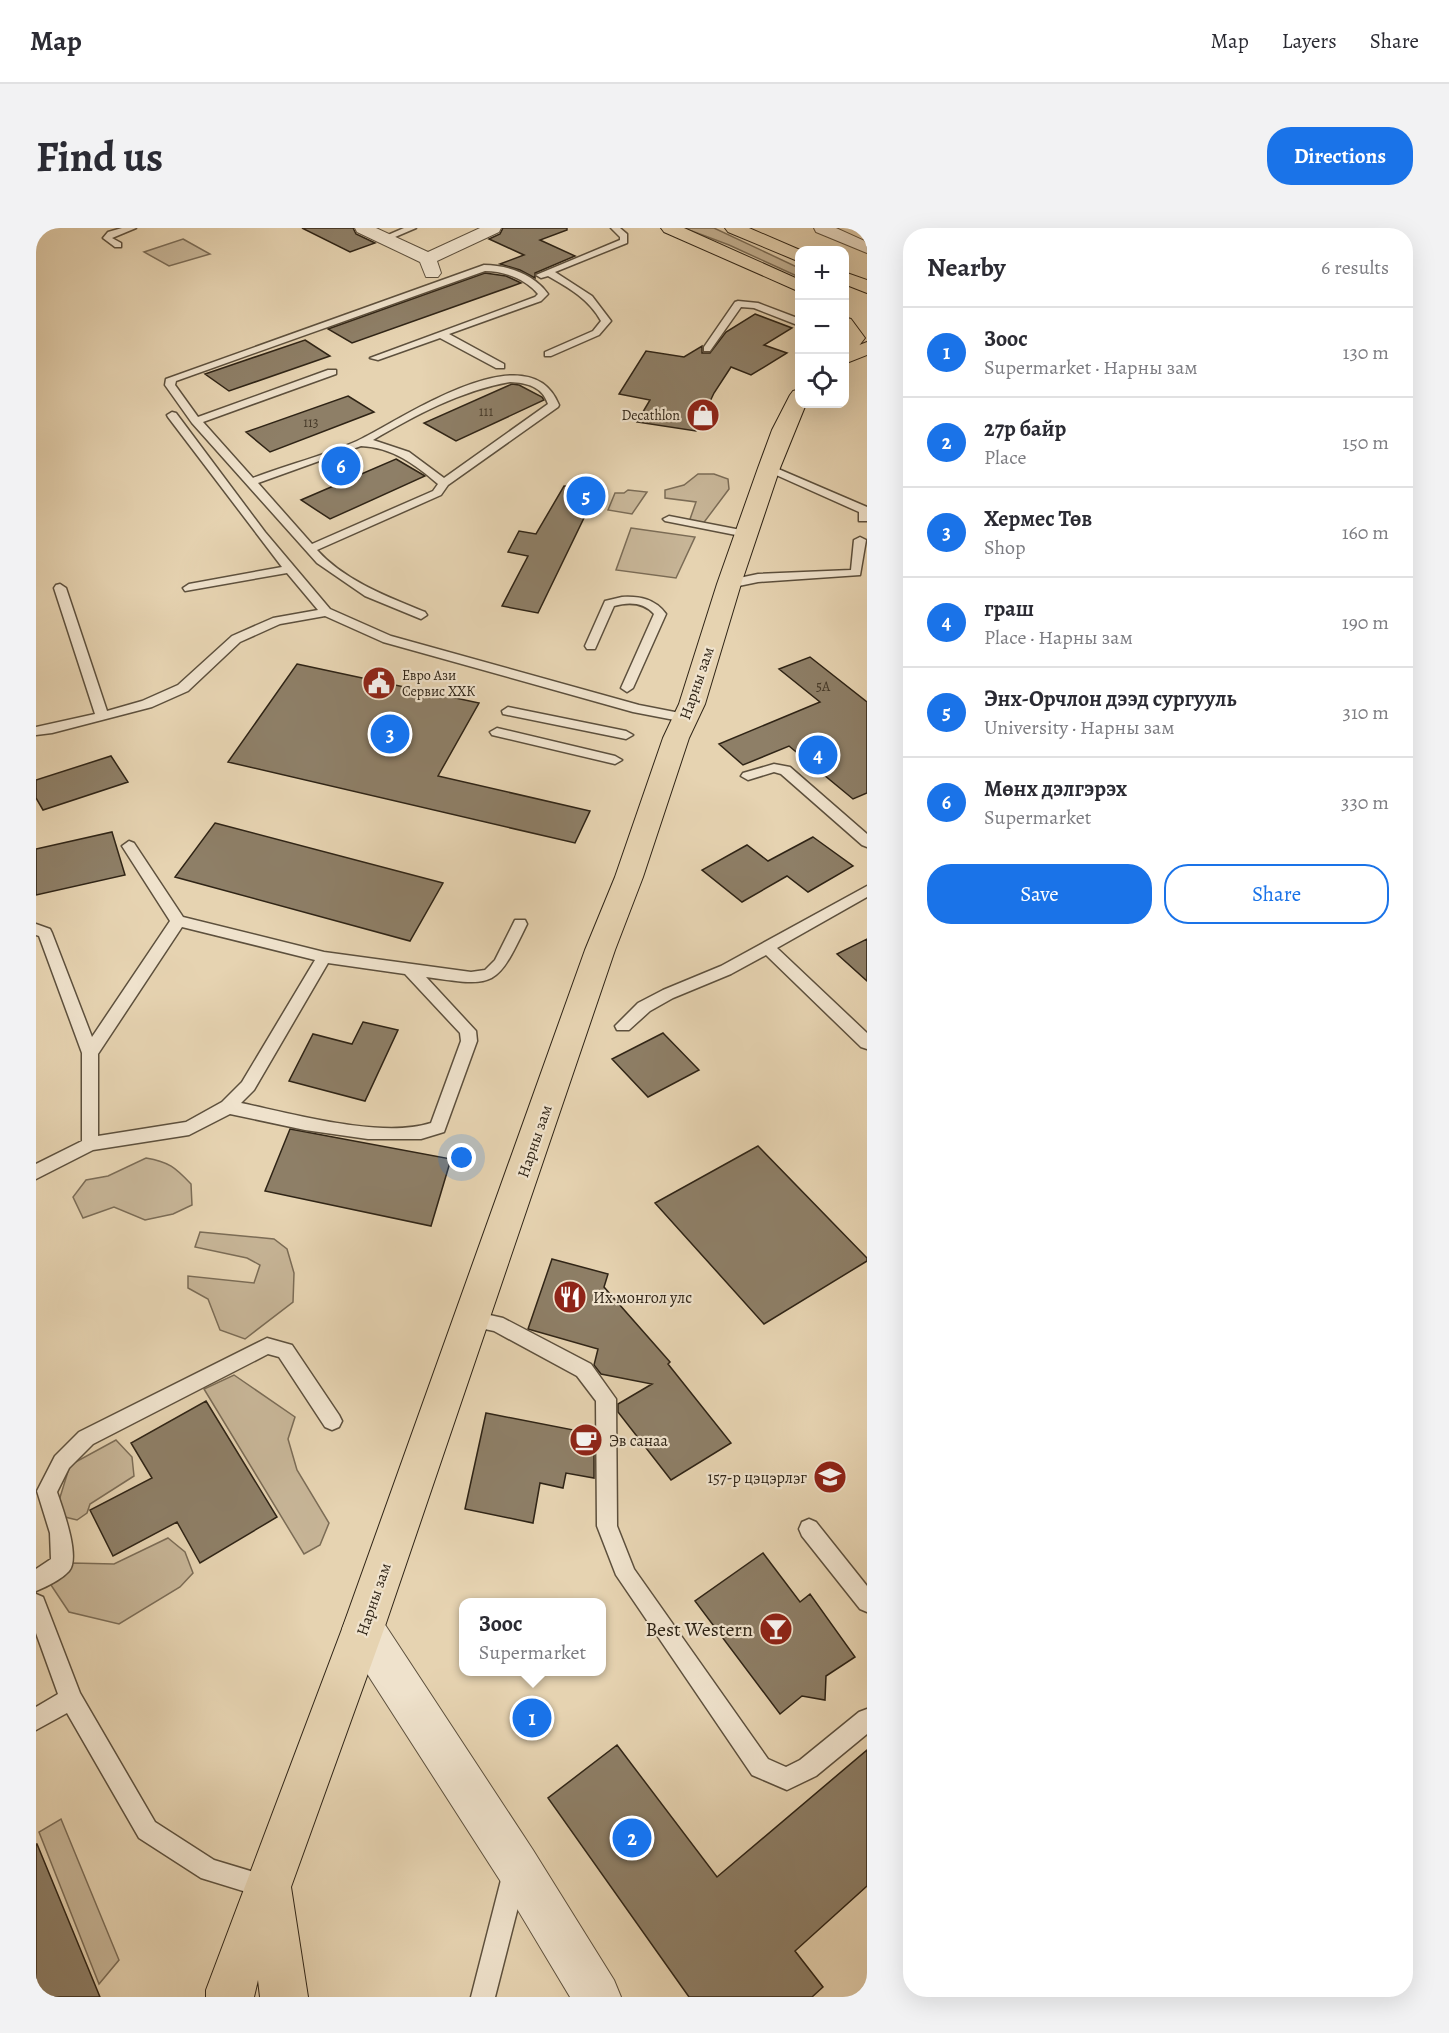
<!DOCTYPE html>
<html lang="en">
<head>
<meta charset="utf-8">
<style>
  body { margin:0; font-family:Alegreya,serif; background:#f2f2f3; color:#2b2b33 }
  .controls { position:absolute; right:18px; top:18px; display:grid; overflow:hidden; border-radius:12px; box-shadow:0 6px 24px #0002 }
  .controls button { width:54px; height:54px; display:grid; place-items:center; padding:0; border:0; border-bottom:2px solid #e1e1e2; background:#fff; color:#2b2b33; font:30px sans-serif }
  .you { position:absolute; left:426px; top:930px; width:21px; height:21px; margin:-15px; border:4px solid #fff; border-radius:50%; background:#1a73e8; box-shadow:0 0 0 9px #1a73e833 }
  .badge { display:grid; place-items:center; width:39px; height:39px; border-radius:50%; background:#1a73e8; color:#fff; font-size:20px; font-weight:700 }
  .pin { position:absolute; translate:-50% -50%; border:3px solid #fff; box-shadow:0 2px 6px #0006 }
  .popup { position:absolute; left:423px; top:1370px; width:147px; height:78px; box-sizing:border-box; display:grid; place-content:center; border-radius:12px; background:#fff; filter:drop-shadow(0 2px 4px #0005); font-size:20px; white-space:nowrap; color:#7c7c81 }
  .popup b { font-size:22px; color:#2b2b33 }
  .popup::after { content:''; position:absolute; left:50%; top:100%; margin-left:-12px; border:12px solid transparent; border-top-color:#fff }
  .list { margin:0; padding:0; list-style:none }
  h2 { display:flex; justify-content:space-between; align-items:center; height:78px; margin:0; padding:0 24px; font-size:26px }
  h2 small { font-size:20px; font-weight:400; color:#7c7c81 }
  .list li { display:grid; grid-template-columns:39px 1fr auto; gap:18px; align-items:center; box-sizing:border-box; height:90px; padding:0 24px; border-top:2px solid #e1e1e2 }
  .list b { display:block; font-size:22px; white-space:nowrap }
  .list p { margin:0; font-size:20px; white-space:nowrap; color:#7c7c81 }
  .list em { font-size:20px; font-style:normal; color:#7c7c81 }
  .actions { display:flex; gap:12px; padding:18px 24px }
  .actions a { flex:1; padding:14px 0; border:2px solid #1a73e8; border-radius:24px; text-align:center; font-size:21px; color:#1a73e8 }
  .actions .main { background:#1a73e8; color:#fff }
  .icon { flex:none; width:33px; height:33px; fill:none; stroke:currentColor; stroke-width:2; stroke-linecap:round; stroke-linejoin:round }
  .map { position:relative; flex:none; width:831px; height:1769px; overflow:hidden; border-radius:24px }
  header { display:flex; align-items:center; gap:36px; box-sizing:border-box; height:84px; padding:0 30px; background:#fff; border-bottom:2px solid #e1e1e2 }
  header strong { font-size:28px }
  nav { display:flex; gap:33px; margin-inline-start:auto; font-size:21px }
  .intro { display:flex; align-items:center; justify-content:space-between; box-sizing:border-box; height:144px; padding:0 36px }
  h1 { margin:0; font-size:42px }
  .button { padding:15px 27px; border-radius:24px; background:#1a73e8; color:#fff; font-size:21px; font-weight:700 }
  main { display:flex; gap:36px; padding:0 36px }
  aside { flex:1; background:#fff; border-radius:24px; box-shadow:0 6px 24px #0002 }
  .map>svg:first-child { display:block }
  .green { fill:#c7b597; stroke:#7b6c56; stroke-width:1.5 }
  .building { fill:#8e7f67; stroke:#2f2416; stroke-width:1.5 }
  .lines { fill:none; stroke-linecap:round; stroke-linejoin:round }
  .service-casing { stroke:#5d503d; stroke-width:3 }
  .minor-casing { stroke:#5d503d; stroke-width:2 }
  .tertiary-casing { stroke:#5d503d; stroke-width:2 }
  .primary-casing { stroke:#2f2416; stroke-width:2 }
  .trunk-casing { stroke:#2f2416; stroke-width:2 }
  .service { fill:#efe2cc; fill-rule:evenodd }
  .minor { fill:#efe2cc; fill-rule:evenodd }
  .tertiary { fill:#efe2cc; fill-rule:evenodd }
  .primary { fill:#e6d3b1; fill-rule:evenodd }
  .trunk { fill:#e6d3b1; fill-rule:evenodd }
  .labels { text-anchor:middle; stroke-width:4.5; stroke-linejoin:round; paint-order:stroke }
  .number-label { font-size:14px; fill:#473b2a }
  .far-poi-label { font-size:14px; fill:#2f2416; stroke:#efe2cc; text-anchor:end }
  .street-label { font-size:16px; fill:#2f2416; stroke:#efe2cc }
  .poi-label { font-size:16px; fill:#2f2416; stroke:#efe2cc; text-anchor:start }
  .near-poi-label { font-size:20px; fill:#2f2416; stroke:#efe2cc; text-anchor:end }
</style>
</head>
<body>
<header>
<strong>Map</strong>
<nav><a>Map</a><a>Layers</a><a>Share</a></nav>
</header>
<div class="intro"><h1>Find us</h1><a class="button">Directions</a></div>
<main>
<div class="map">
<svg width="831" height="1769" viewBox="0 0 831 1769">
  <rect width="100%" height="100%" fill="#e6d3b1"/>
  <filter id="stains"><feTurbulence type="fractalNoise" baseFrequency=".00333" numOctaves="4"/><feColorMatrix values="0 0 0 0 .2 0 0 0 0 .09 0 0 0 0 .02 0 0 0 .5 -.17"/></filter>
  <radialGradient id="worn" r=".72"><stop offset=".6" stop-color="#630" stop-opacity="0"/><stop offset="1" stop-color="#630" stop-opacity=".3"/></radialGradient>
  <path class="green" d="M 648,0 L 678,0 L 763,40 L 763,49 L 693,17 Z
    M 147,11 L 174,26 L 133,38 L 108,24 Z
    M 662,246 L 678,246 L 692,251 L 693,261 L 666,297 L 653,294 L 660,274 L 629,270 L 629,262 L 648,257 Z
    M 592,262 L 611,264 L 596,286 L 572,282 L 579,265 L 588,265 Z
    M 595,300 L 659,309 L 640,350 L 580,342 Z
    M 110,930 C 133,934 139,939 155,956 L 156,977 L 137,986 L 109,992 L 78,979 L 47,990 L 37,969 L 50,952 L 72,948 Z
    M 164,1004 L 238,1011 L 251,1021 L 258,1045 L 257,1074 L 209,1111 L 184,1102 L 172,1071 L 152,1060 L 152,1048 L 218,1055 L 224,1037 L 211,1030 L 159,1019 Z
    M 198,1147 L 259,1189 L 252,1211 L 261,1242 L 293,1295 L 284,1317 L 268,1326 L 168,1161 Z
    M 80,1212 L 96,1229 L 98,1248 L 54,1276 L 51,1285 L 41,1292 L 29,1289 L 21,1279 L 34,1237 Z
    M 132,1310 L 149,1324 L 157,1345 L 144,1359 L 83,1396 L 33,1384 L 15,1357 L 36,1335 L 78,1336 Z
    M 25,1591 L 83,1732 L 63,1756 L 3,1604 Z"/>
  <path class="building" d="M 266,0 L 317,0 L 320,6 L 339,15 L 314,24 Z
    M 467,0 L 531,0 L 531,2 L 504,12 L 539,28 L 499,45 L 499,50 L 484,42 L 464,36 L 488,27 L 453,11 L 464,6 Z
    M 449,45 L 470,48 L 485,55 L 316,115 L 292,101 Z
    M 719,86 L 756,100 L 728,117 L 751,125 L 715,147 L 695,139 L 678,165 L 660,203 L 601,194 L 614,172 L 583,166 L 610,123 L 648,129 L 666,118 L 666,125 L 674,125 L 690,104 Z
    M 269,112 L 294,128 L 193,163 L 169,146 Z
    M 476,156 L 483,157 L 506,169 L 508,172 L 420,213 L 388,195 Z
    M 312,168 L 338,184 L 234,224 L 210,204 Z
    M 360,231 L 389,248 L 294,291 L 265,272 Z
    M 528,258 L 562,261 L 502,385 L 466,378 L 492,328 L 472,324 L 483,303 L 500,306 Z
    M 774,429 L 831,474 L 831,565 L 817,571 L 753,518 L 707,537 L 683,516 L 784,474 L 743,441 Z
    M 261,436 L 443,475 L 402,548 L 554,583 L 539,615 L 192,534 Z
    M 75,528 L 92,554 L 7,582 L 0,570 L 0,552 Z
    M 179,595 L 407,655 L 374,713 L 139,649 Z
    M 76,604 L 89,647 L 0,667 L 0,621 Z
    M 777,609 L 817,638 L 772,664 L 751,648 L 706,674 L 666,642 L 711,617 L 732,633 Z
    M 831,711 L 831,753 L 801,726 Z
    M 327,794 L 362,802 L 329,873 L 253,853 L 277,806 L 316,816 Z
    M 627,805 L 663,842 L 612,869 L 576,831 Z
    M 254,901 L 415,931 L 395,998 L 229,963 Z
    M 722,918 L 831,1030 L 831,1033 L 728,1096 L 619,975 Z
    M 516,1031 L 572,1046 L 568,1059 L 634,1134 L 632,1136 L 695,1215 L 635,1252 L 582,1184 L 582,1176 L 616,1156 L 565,1146 L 558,1137 L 562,1121 L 492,1101 Z
    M 170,1173 L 241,1289 L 164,1335 L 141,1294 L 77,1328 L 54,1282 L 116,1250 L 95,1215 Z
    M 450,1185 L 558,1206 L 558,1250 L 530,1245 L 527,1260 L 504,1255 L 497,1295 L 429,1281 Z
    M 727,1325 L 764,1374 L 774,1366 L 819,1429 L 790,1448 L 789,1472 L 766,1468 L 744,1486 L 659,1373 Z
    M 581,1517 L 681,1649 L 831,1522 L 831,1658 L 759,1723 L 787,1759 L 776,1769 L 653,1769 L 512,1570 Z
    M 0,1616 L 1,1616 L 64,1769 L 0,1769 Z"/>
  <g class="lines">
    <defs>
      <path id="service" d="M 86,0 L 100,0 L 76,10 L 85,15 L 85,19 L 79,19 L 67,10 L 72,4 Z
        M 368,0 L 380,0 L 352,12 L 345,10 Z
        M 575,0 L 584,0 L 591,6 L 591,15 L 519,44 L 556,68 L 575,93 L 563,107 L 515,128 L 509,128 L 509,124 L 557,103 L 565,93 C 553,71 533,60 512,48 L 505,50 L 500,47 L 584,12 L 584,9 Z
        M 448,37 C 471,37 498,46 512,66 L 505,73 L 413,106 L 468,136 L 468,140 L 460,140 L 404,110 L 342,132 L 334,130 L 499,69 L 502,66 C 490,51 468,43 449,43 L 140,153 L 139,157 L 162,189 L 292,142 L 300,142 L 300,146 L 167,194 L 217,250 C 251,237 287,228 321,213 C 364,193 493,101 523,177 L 522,179 L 412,257 L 405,267 L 281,322 C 309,353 352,369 389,384 L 391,387 L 385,391 L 329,368 L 281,335 L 156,195 L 129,157 L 130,151 ZM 474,154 C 491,155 506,158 512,176 L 408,250 L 373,224 L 337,212 C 380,187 424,163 474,154 ZM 325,218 C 356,219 380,237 402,256 L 397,263 L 276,316 L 222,255 Z
        M 702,73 L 722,75 L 764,91 L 764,98 L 718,80 L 705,79 L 674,123 L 668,123 L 668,119 L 699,74 Z
        M 136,184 L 140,185 L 229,304 L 294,381 L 355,408 L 603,477 L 654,487 L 656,490 L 649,494 L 597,484 L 347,414 L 289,388 L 244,396 L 204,414 L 152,463 L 116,479 L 16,505 L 0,507 L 0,499 L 59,486 L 18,360 L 20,357 L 24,356 L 30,360 L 71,483 L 106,473 L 142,457 L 196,408 L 237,390 L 282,382 L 251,345 L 149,363 L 147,360 L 153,356 L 246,339 L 132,189 L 131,187 Z
        M 733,237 L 831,279 L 831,293 L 823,293 L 823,284 L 729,242 L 729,238 Z
        M 633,288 L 710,303 L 716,306 L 710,309 L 629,293 L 627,291 Z
        M 824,309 L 830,312 L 824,347 L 722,354 L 693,360 L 687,356 L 689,353 L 722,346 L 815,342 L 818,312 Z
        M 586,369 C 604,368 619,371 630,386 L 597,460 L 591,464 L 585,460 L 618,386 C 607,374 593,374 578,378 L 559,421 L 551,421 L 549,418 L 569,373 Z
        M 472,479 L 590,503 L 597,507 L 590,511 L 467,486 L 466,483 Z
        M 461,500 L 579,528 L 586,532 L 579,536 L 456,507 L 454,504 Z
        M 738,536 L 754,539 L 831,606 L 831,619 L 826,617 L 745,546 L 738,544 L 712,552 L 705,548 L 707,545 Z
        M 93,613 L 98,615 L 147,689 L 288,724 L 435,744 L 449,742 L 459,732 L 479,692 L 489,692 L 491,696 C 460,760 460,759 390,749 L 440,803 L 441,813 L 408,904 L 385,911 L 332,911 L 269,902 L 194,886 L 153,907 L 57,922 L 0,951 L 0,936 L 46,913 L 46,825 L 3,708 L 0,707 L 0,696 L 14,701 L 16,705 L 56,809 L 134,693 L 86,618 ZM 146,699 L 279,732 L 206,854 L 186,874 L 150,894 L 62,908 L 62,826 ZM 292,735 L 369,746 L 424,805 L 425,813 L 395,895 C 346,911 257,886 205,875 L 218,862 Z
        M 831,658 L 831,669 L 741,720 L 831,805 L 831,821 L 825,819 L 730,727 L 695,746 L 637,770 L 614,783 L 593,802 L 581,802 L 579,798 L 602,775 L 627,762 L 685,738 Z
        M 436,1083 L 467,1090 L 555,1136 L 580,1171 L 581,1298 L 598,1341 L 732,1531 L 750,1539 L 764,1532 L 823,1484 L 831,1481 L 831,1506 L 780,1548 L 751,1562 L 716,1547 L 580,1347 L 561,1298 L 560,1173 L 541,1148 L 458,1103 L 430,1097 L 427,1091 L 430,1085 Z
        M 231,1110 L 256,1117 L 303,1187 L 306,1193 L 303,1199 L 296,1202 L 289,1199 L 243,1129 L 232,1126 L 57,1216 L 33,1240 L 21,1264 C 26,1279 45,1329 33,1343 C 26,1351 10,1359 0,1363 L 0,1341 L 15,1331 L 14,1305 L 1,1263 L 19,1228 L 43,1204 Z
        M 773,1291 L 780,1294 L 831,1358 L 831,1384 L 824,1381 L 766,1308 L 763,1301 L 766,1294 Z
        M 0,1366 L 7,1369 L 44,1465 L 119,1594 L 178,1632 L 241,1651 L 245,1659 L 241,1667 L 233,1671 L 165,1650 L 103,1610 L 31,1485 L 0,1502 L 0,1479 L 22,1466 L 0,1405 Z
        M 478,1636 L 486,1640 L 490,1648 L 459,1769 L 435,1769 L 466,1648 L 470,1640 Z"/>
      <path id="minor" d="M 319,0 L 340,0 L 392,24 L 444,0 L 465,0 L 463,4 L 401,33 L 405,45 L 402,49 L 390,49 L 384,34 L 321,4 Z
        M 778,0 L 800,0 L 831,14 L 831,25 L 780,4 Z"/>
      <path id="tertiary" d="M 327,1380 L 342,1386 L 497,1622 L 578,1752 L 585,1769 L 534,1769 L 465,1654 L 312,1416 L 306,1401 L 312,1386 Z"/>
      <path id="primary" d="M 831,114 L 831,127 L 808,136 L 808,123 Z
        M 764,161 L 764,176 L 770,176 L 744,240 L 705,356 L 669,476 L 653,510 L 607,649 L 579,722 L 348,1401 L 255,1659 L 272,1769 L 224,1769 L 222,1752 L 218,1769 L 170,1769 L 170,1762 L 306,1401 L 549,722 L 579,649 L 627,510 L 643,476 L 681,356 L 722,240 L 736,202 L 754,167 L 757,163 Z"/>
      <path id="trunk" d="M 625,0 L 648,0 L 764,52 L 764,64 L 628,4 Z
        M 689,0 L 713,0 L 764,22 L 764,34 L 692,4 Z
        M 808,44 L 831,52 L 831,65 L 808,56 Z
        M 808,89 L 815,91 L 829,110 L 815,128 L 808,130 Z"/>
    </defs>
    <use href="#service" class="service-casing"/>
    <use href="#minor" class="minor-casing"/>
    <use href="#tertiary" class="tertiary-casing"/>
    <use href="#primary" class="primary-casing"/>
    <use href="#trunk" class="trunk-casing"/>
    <use href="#service" class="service"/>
    <use href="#minor" class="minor"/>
    <use href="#tertiary" class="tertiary"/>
    <use href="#primary" class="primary"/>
    <use href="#trunk" class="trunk"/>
  </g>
  <defs>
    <symbol id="shop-disc" viewBox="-11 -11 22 22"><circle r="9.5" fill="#8f2418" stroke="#efe2cc"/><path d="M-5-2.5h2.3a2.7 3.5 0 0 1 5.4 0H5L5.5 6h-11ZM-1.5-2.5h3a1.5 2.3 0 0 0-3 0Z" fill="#fff"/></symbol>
    <symbol id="civic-disc" viewBox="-11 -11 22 22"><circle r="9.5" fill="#8f2418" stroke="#efe2cc"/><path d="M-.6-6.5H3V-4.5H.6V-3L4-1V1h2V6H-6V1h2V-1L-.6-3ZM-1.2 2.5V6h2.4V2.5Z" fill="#fff"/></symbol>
    <symbol id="restaurant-disc" viewBox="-11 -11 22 22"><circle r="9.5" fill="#8f2418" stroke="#efe2cc"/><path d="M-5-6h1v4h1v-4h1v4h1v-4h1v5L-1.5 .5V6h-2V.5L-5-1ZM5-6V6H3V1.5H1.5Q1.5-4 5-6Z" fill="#fff"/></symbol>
    <symbol id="cafe-disc" viewBox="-11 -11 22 22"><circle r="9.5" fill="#8f2418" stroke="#efe2cc"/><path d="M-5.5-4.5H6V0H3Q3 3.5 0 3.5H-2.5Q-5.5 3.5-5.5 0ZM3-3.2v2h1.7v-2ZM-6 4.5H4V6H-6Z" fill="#fff"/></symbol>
    <symbol id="school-disc" viewBox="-11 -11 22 22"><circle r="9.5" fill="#8f2418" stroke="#efe2cc"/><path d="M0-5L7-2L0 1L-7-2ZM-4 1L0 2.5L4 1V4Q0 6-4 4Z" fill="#fff"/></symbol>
    <symbol id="bar-disc" viewBox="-11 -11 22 22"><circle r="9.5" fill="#8f2418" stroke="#efe2cc"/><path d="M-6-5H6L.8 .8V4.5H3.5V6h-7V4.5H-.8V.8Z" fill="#fff"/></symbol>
  </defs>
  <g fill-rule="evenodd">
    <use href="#shop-disc" x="648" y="168" width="38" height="38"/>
    <use href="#civic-disc" x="324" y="436" width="38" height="38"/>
    <use href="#restaurant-disc" x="515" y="1050" width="38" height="38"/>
    <use href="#cafe-disc" x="531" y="1193" width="38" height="38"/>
    <use href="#school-disc" x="775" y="1230" width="38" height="38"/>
    <use href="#bar-disc" x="721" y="1382" width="38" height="38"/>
  </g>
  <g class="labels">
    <g class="number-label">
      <text x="450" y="188">111</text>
      <text x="275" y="199">113</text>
      <text x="787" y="463">5А</text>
    </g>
    <g class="far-poi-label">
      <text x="644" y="192">Decathlon</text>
      <text x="366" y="452" text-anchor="start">Евро Ази<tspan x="366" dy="16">Сервис ХХК</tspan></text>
    </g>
    <g class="street-label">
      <text transform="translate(660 455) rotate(-71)" y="6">Нарны зам</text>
      <text transform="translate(498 913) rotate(-71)" y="6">Нарны зам</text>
      <text transform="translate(337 1371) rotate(-71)" y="6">Нарны зам</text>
    </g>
    <g class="poi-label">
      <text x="557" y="1075">Их монгол улс</text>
      <text x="573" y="1218">Эв санаа</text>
      <text x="771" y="1255" text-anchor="end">157-р цэцэрлэг</text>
    </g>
    <g class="near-poi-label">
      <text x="717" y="1408">Best Western</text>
    </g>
  </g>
  <rect width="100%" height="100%" filter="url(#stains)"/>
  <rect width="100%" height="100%" fill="url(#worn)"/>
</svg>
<div class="controls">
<button>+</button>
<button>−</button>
<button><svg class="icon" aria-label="locate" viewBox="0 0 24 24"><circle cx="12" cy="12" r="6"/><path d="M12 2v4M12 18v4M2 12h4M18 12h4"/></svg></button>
</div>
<div class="you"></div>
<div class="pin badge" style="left:496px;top:1490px">1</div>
<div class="popup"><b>Зоос</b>Supermarket</div>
<div class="pin badge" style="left:596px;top:1610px">2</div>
<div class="pin badge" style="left:354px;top:506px">3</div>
<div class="pin badge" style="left:782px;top:527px">4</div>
<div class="pin badge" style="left:550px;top:268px">5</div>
<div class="pin badge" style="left:305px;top:238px">6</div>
</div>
<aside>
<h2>Nearby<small>6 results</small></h2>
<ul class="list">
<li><span class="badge">1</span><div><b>Зоос</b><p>Supermarket · Нарны зам</p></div><em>130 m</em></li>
<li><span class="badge">2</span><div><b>27р байр</b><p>Place</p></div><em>150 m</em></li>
<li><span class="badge">3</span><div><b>Хермес Төв</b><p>Shop</p></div><em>160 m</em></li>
<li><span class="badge">4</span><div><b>граш</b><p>Place · Нарны зам</p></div><em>190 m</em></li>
<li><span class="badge">5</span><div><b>Энх-Орчлон дээд сургууль</b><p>University · Нарны зам</p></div><em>310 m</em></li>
<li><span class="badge">6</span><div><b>Мөнх дэлгэрэх</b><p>Supermarket</p></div><em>330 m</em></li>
</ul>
<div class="actions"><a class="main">Save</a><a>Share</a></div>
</aside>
</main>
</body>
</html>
